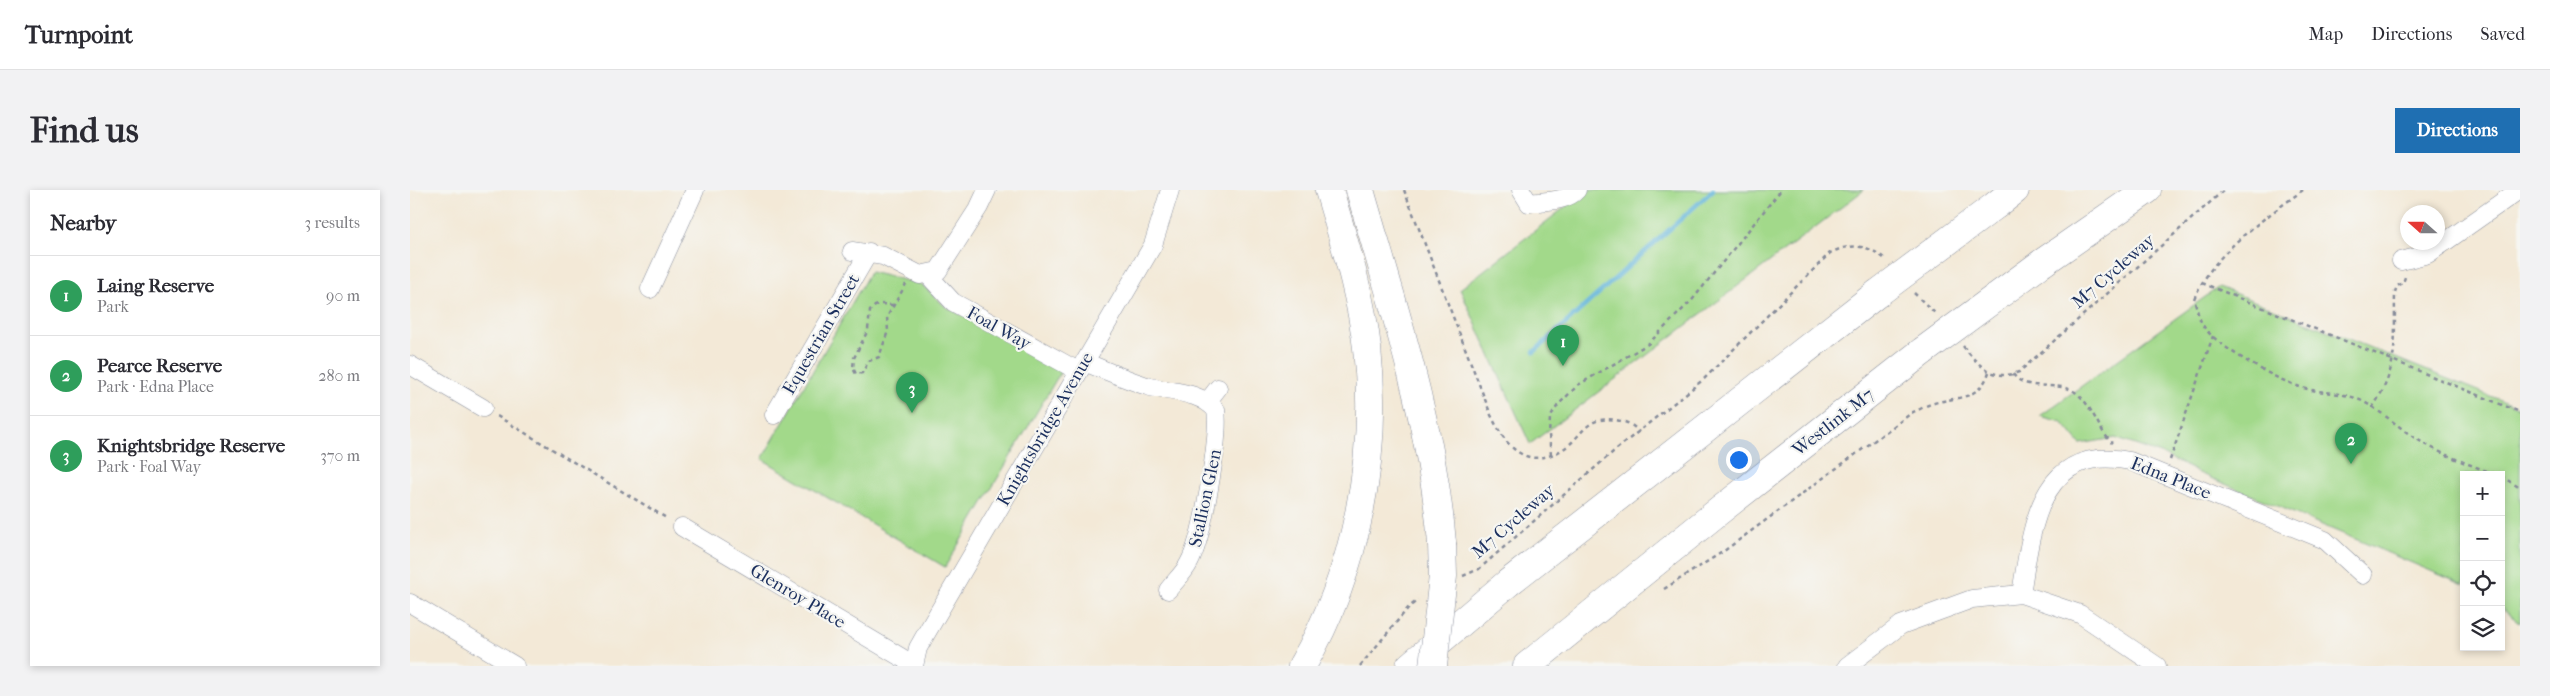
<!DOCTYPE html>
<html lang="en">
<head>
<meta charset="utf-8">
<style>
  body { margin:0; font-family:"IM FELL French Canon",serif; background:#f2f2f3; color:#2b2b33 }
  .controls { position:absolute; right:15px; bottom:15px; display:grid; overflow:hidden; border-radius:0px; box-shadow:0 2px 8px #0003 }
  .controls button { width:45px; height:45px; display:grid; place-items:center; padding:0; border:0; border-bottom:1px solid #e1e1e2; background:#fff; color:#2b2b33; font:25px sans-serif }
  .compass { position:absolute; left:1990px; top:15px; width:45px; height:45px; border-radius:50%; background:#fff; box-shadow:0 2px 8px #0003; rotate:291deg }
  .you { position:absolute; left:1328px; top:269px; width:18px; height:18px; margin:-12px; border:4px solid #fff; border-radius:50%; background:#1a73e8; box-shadow:0 0 0 8px #1a73e833 }
  .badge { display:grid; place-items:center; width:32px; height:32px; border-radius:50%; background:#1f6fb2; color:#fff; font-size:16px; font-weight:700 }
  .pin { position:absolute; translate:-50% -41px; filter:drop-shadow(0 1px 2px #0008) }
  .pin::after { content:''; position:absolute; top:26px; width:18px; height:15px; background:inherit; clip-path:polygon(0 0,100% 0,50% 100%) }
  .list { margin:0; padding:0; list-style:none }
  h2 { display:flex; justify-content:space-between; align-items:center; height:65px; margin:0; padding:0 20px; font-size:21px }
  h2 small { font-size:16px; font-weight:400; color:#7c7c81 }
  .list li { display:grid; grid-template-columns:32px 1fr auto; gap:15px; align-items:center; box-sizing:border-box; height:80px; padding:0 20px; border-top:1px solid #e1e1e2 }
  .list b { display:block; font-size:19px; white-space:nowrap }
  .list p { margin:0; font-size:16px; white-space:nowrap; color:#7c7c81 }
  .list em { font-size:16px; font-style:normal; color:#7c7c81 }
  .icon { flex:none; width:28px; height:28px; fill:none; stroke:currentColor; stroke-width:2; stroke-linecap:round; stroke-linejoin:round }
  .map { position:relative; flex:none; width:2110px; height:476px; overflow:hidden; border-radius:0px }
  header { display:flex; align-items:center; gap:30px; box-sizing:border-box; height:70px; padding:0 25px; background:#fff; border-bottom:1px solid #e1e1e2 }
  header strong { font-size:24px }
  nav { display:flex; gap:28px; margin-inline-start:auto; font-size:18px }
  .intro { display:flex; align-items:center; justify-content:space-between; box-sizing:border-box; height:120px; padding:0 30px }
  h1 { margin:0; font-size:35px }
  .button { padding:12px 22px; border-radius:0px; background:#1f6fb2; color:#fff; font-size:18px; font-weight:700 }
  main { display:flex; gap:30px; padding:0 30px }
  aside { flex:1; background:#fff; border-radius:0px; box-shadow:0 2px 8px #0003 }
  .map>svg:first-child { display:block }
  .green { fill:#a2d98a; stroke:#5e8474 }
  .lines { fill:none; stroke-linecap:round; stroke-linejoin:round }
  .stream { stroke:#5cb2d9; stroke-width:4.5 }
  .street-casing { stroke:#878c9a; stroke-width:19 }
  .highway-casing { stroke:#878c9a; stroke-width:29 }
  .path { stroke:#878c9a; stroke-width:2.5; stroke-dasharray:4 4; stroke-linecap:butt }
  .street { stroke:#fff; stroke-width:18 }
  .highway { stroke:#fff; stroke-width:28 }
  .highway-bridge-casing { stroke:#878c9a; stroke-width:29; stroke-linecap:butt }
  .highway-bridge { stroke:#fff; stroke-width:28 }
  .labels { text-anchor:middle; stroke-width:4.5; stroke-linejoin:round; paint-order:stroke }
  .street-label { font-size:18px; fill:#1b2f5e; stroke:#f6f6f2 }
</style>
</head>
<body>
<header>
<strong>Turnpoint</strong>
<nav><a>Map</a><a>Directions</a><a>Saved</a></nav>
</header>
<div class="intro"><h1>Find us</h1><a class="button">Directions</a></div>
<main>
<aside>
<h2>Nearby<small>3 results</small></h2>
<ul class="list">
<li><span class="badge" style="background:#2e9e5b">1</span><div><b>Laing Reserve</b><p>Park</p></div><em>90 m</em></li>
<li><span class="badge" style="background:#2e9e5b">2</span><div><b>Pearce Reserve</b><p>Park · Edna Place</p></div><em>280 m</em></li>
<li><span class="badge" style="background:#2e9e5b">3</span><div><b>Knightsbridge Reserve</b><p>Park · Foal Way</p></div><em>370 m</em></li>
</ul>
</aside>
<div class="map">
<svg width="2110" height="476" viewBox="0 0 2110 476">
  <rect width="100%" height="100%" fill="#f6f6f2"/>
  <filter id="ink" filterUnits="userSpaceOnUse"><feTurbulence type="fractalNoise" baseFrequency=".02" numOctaves="2"/><feDisplacementMap in="SourceGraphic" scale="10" xChannelSelector="R" yChannelSelector="G"/><feConvolveMatrix kernelMatrix="1 2 1 2 8 2 1 2 1" color-interpolation-filters="sRGB"/></filter>
  <filter id="wash" filterUnits="userSpaceOnUse"><feTurbulence type="fractalNoise" baseFrequency=".0096" numOctaves="4" result="noise"/><feDisplacementMap in="SourceGraphic" scale="20" xChannelSelector="R" yChannelSelector="G"/><feGaussianBlur stdDeviation="1.12" result="paint"/><feColorMatrix in="noise" values="0 0 0 0 0 0 0 0 0 0 0 0 0 0 0 0 0 1.4 0 .05"/><feComposite in="paint" operator="in"/></filter>
  <g filter="url(#wash)">
    <rect width="100%" height="100%" fill="#f3e9d7"/>
    <path class="green" d="M 1177,0 L 1454,0 L 1120,254 L 1050,99 Z
      M 460,82 L 511,94 L 536,117 L 653,178 L 535,377 L 352,269 Z
      M 1809,97 L 2110,218 L 2110,433 L 2091,418 L 2091,285 L 2054,285 L 2054,395 L 1789,283 L 1754,265 L 1705,248 L 1670,254 L 1652,232 L 1630,226 Z"/>
    <g class="lines">
      <path class="stream" d="M 1124,162 L 1303,0"/>
    </g>
  </g>
  <g filter="url(#ink)">
    <g class="lines">
      <defs>
        <path id="street" d="M 1111,0 L 1119,13 C 1133,11 1157,12 1167,0
          M 442,61 L 473,66 L 510,85 L 528,81 L 569,17 L 577,0
          M 1991,71 L 2018,64 L 2109,0
          M 518,85 L 543,112 L 668,181
          M 240,99 L 285,0
          M 674,172 C 695,180 715,189 737,196 C 761,203 788,200 806,220 C 810,247 793,348 779,373 C 774,383 765,391 758,400
          M 0,175 L 73,218
          M 798,211 L 808,198
          M 364,225 L 459,62
          M 272,337 L 504,475
          M 1611,404 C 1622,337 1629,253 1720,271 L 1915,350 L 1953,385
          M 0,413 L 105,476
          M 504,476 L 508,458 L 517,442 L 743,55 L 760,0
          M 1437,476 L 1491,435 L 1562,409 L 1611,404 L 1670,424 L 1747,476"/>
        <path id="highway" d="M 950,0 C 983,116 1022,232 1032,353
          M 1586,15 L 1605,0
          M 1632,73 L 1737,0
          M 892,476 C 946,383 969,265 957,158 C 951,104 934,52 919,0
          M 1000,476 L 1098,393 L 1468,103
          M 1117,476 L 1304,325 L 1513,161"/>
      </defs>
      <use href="#street" class="street-casing"/>
      <use href="#highway" class="highway-casing"/>
      <path class="path" d="M 994,0 L 1081,225 C 1094,253 1113,280 1148,262 C 1173,250 1172,225 1206,230 C 1217,232 1222,234 1229,242
        M 1893,0 C 1853,30 1804,61 1784,109 C 1787,118 1788,128 1794,137 C 1809,158 1865,189 1890,197 C 1911,204 1932,201 1952,211 C 1975,223 1993,242 2015,254 C 2038,267 2063,276 2088,285
        M 1792,93 L 2110,222
        M 1504,103 L 1527,125
        M 483,115 L 471,114 L 465,116 L 460,121 L 458,140 L 444,168 L 443,178 L 446,184 L 452,183 L 459,171 L 469,167 L 478,141 L 477,127 L 496,94
        M 1553,156 C 1568,175 1583,192 1609,182 L 1814,0
        M 1603,184 C 1616,203 1647,190 1665,202 C 1682,214 1688,240 1702,253
        M 1962,218 C 1990,178 1984,148 1985,102 L 1987,96 L 1993,93 L 1995,87
        M 87,226 L 258,329
        M 1141,265 L 1139,245 L 1140,228 L 1148,215 L 1168,195 L 1238,154 L 1283,109 L 1371,0
        M 1760,270 L 1803,146
        M 2091,286 L 2110,298
        M 1053,386 L 1069,379 L 1203,262 L 1294,189 L 1420,63 C 1440,53 1459,54 1476,70
        M 1254,399 L 1314,361 L 1503,222 C 1509,220 1515,216 1521,214 C 1545,206 1569,212 1579,182
        M 950,476 L 999,417 L 1008,410"/>
      <use href="#street" class="street"/>
      <use href="#highway" class="highway"/>
      <defs>
        <path id="highway-bridge" d="M 1468,103 L 1586,15
          M 1513,161 L 1632,73
          M 1023,476 L 1033,386 L 1032,353"/>
      </defs>
      <use href="#highway-bridge" class="highway-bridge-casing"/>
      <use href="#highway-bridge" class="highway-bridge"/>
    </g>
  </g>
  <g class="labels">
    <g class="street-label">
      <text transform="translate(1703 81) rotate(-41)" y="6">M7 Cycleway</text>
      <text transform="translate(589 138) rotate(29)" y="6">Foal Way</text>
      <text transform="translate(411 144) rotate(-60)" y="6">Equestrian Street</text>
      <text transform="translate(1423 232) rotate(-38)" y="6">Westlink M7</text>
      <text transform="translate(635 239) rotate(-60)" y="6">Knightsbridge Avenue</text>
      <text transform="translate(1761 288) rotate(22)" y="6">Edna Place</text>
      <text transform="translate(795 308) rotate(-78)" y="6">Stallion Glen</text>
      <text transform="translate(1103 331) rotate(-41)" y="6">M7 Cycleway</text>
      <text transform="translate(388 406) rotate(31)" y="6">Glenroy Place</text>
    </g>
  </g>
</svg>
<div class="controls">
<button>+</button>
<button>−</button>
<button><svg class="icon" aria-label="locate" viewBox="0 0 24 24"><circle cx="12" cy="12" r="6"/><path d="M12 2v4M12 18v4M2 12h4M18 12h4"/></svg></button>
<button><svg class="icon" aria-label="layers" viewBox="0 0 24 24"><path d="M12 4l9 5-9 5-9-5zM3 14l9 5 9-5"/></svg></button>
</div>
<svg class="compass" viewBox="-18 -18 36 36"><path d="M0-13l5 13h-10z" fill="#e53935"/><path d="M0 13l5-13h-10z" fill="#7c7c81"/></svg>
<div class="you"></div>
<div class="pin badge" style="left:1153px;top:176px;background:#2e9e5b">1</div>
<div class="pin badge" style="left:1941px;top:274px;background:#2e9e5b">2</div>
<div class="pin badge" style="left:502px;top:223px;background:#2e9e5b">3</div>
</div>
</main>
</body>
</html>
